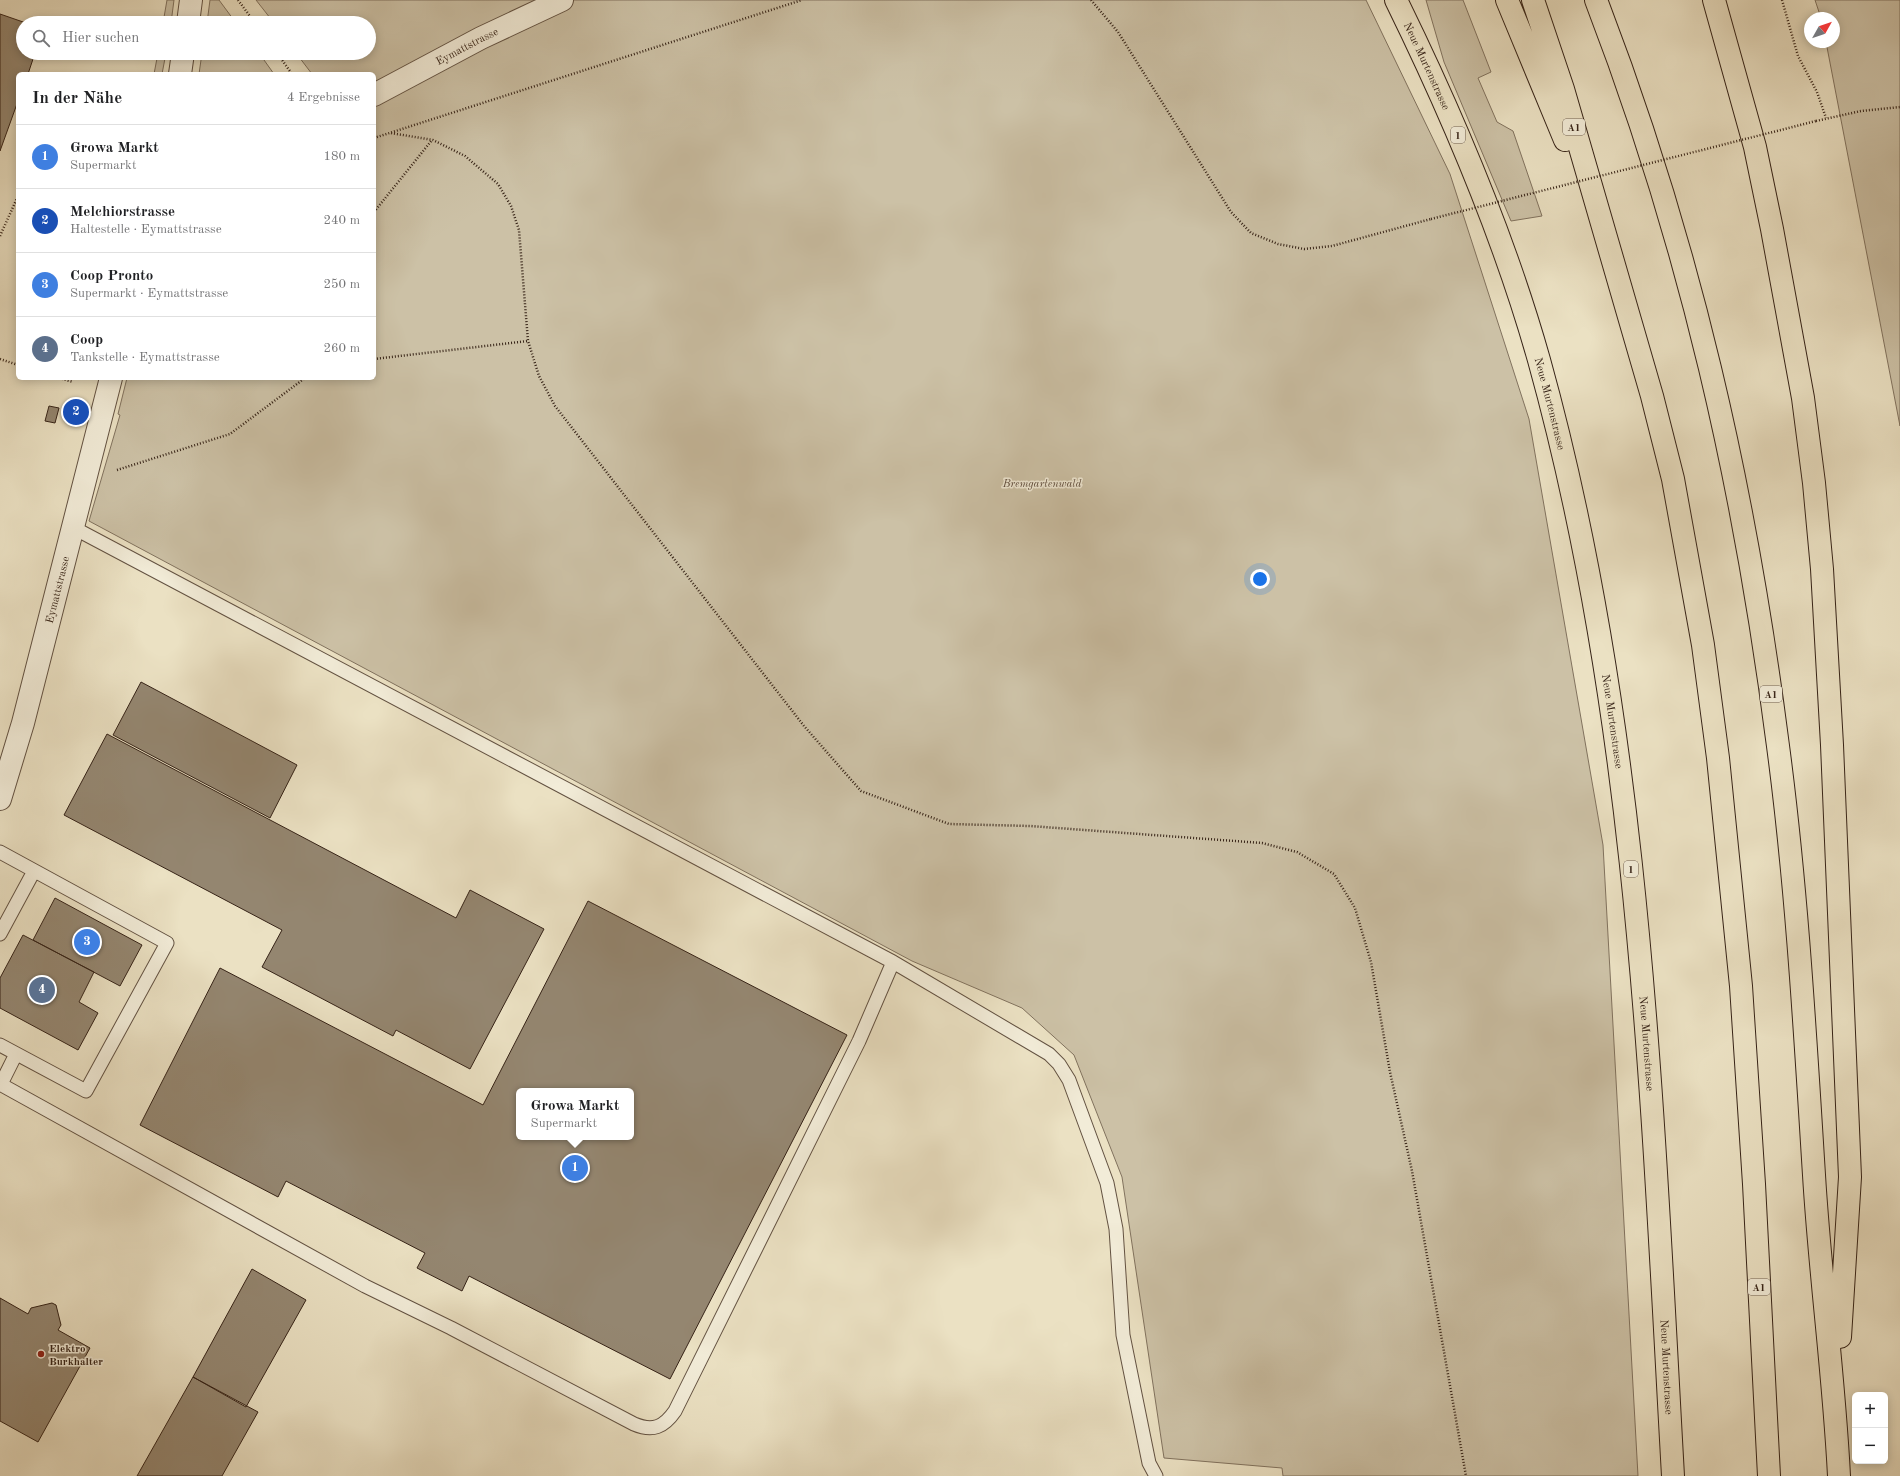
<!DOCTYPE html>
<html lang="de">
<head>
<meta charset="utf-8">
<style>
  body { margin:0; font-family:"Old Standard TT",serif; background:#f6f6f6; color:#202124 }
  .controls { position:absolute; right:12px; bottom:12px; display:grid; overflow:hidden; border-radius:6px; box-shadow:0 2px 10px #0003 }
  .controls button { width:36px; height:36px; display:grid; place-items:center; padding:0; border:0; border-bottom:1px solid #e0e0e0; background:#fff; color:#202124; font:20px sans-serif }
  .compass { position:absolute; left:1804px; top:12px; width:36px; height:36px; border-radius:50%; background:#fff; box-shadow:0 2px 10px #0003; rotate:50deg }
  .you { position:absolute; left:1260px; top:579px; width:14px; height:14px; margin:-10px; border:3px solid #fff; border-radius:50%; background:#1a73e8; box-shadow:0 0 0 6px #1a73e833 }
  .badge { display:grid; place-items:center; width:26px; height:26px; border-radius:50%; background:#8f2418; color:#fff; font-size:13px; font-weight:700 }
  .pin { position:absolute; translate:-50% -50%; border:2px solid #fff; box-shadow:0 1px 4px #0006 }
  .popup { position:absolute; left:516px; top:1088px; width:118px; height:52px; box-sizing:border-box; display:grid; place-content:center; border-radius:6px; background:#fff; filter:drop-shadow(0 1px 3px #0005); font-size:13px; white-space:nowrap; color:#757577 }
  .popup b { font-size:15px; color:#202124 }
  .popup::after { content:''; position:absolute; left:50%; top:100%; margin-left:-8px; border:8px solid transparent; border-top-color:#fff }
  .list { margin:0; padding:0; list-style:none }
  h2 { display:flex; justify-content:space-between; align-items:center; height:52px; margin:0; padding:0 16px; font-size:17px }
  h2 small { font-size:13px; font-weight:400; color:#757577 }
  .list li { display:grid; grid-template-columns:26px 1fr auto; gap:12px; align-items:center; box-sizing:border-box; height:64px; padding:0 16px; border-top:1px solid #e0e0e0 }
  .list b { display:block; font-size:15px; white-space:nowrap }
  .list p { margin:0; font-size:13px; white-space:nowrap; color:#757577 }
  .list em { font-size:13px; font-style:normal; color:#757577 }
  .icon { flex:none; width:22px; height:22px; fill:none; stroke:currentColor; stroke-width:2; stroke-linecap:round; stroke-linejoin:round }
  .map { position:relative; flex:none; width:1900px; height:1476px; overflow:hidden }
  .search { position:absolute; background:#fff; box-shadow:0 2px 10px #0003; left:16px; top:16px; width:360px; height:44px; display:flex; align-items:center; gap:10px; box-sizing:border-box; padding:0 14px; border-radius:22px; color:#757577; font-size:15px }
  .panel { position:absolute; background:#fff; box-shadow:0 2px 10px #0003; left:16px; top:72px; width:360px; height:308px; border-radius:6px }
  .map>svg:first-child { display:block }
  .green { fill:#ccc1a6; stroke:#81725e }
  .building { fill:#948670; stroke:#362317; fill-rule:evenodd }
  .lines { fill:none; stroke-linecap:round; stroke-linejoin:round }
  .service-casing { stroke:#635242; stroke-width:15 }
  .minor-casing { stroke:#635242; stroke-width:24 }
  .tertiary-casing { stroke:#635242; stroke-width:24 }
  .primary-casing { stroke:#362317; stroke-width:24 }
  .motorway-casing { stroke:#362317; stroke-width:24 }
  .path { stroke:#362317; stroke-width:2.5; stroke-dasharray:1 2; stroke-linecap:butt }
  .service { stroke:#f2ecd8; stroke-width:13 }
  .minor { stroke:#f2ecd8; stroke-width:22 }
  .tertiary { stroke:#f2ecd8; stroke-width:22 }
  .primary { stroke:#ebe1c3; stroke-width:22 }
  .motorway { stroke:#ebe1c3; stroke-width:22 }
  .path-bridge { stroke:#362317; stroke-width:2.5; stroke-dasharray:1 2; stroke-linecap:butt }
  .poi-dot { fill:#8f2418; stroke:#f2ecd8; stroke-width:1.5 }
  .labels { text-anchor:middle; stroke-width:3; stroke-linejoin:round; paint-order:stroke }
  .shield { fill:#f2ecd8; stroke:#6e5f51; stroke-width:1 }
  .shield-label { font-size:10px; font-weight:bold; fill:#362317 }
  .street-label { font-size:11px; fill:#362317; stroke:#f2ecd8 }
  .park-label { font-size:11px; font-style:italic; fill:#5c4a3b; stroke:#f2ecd8 }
  .poi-label { font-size:11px; font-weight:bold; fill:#362317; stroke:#f2ecd8; text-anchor:start }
</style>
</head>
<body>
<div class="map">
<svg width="1900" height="1476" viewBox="0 0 1900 1476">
  <rect width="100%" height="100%" fill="#ebe1c3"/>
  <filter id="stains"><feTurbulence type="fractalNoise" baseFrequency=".005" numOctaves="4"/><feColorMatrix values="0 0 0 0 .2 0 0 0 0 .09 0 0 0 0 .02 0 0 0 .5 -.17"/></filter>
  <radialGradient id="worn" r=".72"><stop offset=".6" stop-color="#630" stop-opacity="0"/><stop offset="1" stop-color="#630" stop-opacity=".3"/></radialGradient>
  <path class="green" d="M 167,0 L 174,0 L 171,23 L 163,23 Z
    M 210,0 L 219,0 L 236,23 L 207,23 Z
    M 256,0 L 1366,0 L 1450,174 L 1529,419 L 1603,845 L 1638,1476 L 1283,1476 L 1282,1468 L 1164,1458 L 1122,1177 L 1074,1055 L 1022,1008 L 912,961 L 89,521 L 120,415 L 118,414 L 127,378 L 374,378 L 374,74 L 312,74 L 296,53 L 369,53 L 369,23 L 274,23 Z
    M 1426,0 L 1463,0 L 1491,72 L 1478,78 L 1497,122 L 1513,131 L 1542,216 L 1511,221 L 1444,62 Z
    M 1815,0 L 1900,0 L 1900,426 L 1826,42 L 1834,42 L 1834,18 L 1821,18 Z
    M 158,53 L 166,53 L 162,74 L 154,74 Z
    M 202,53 L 259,53 L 274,74 L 199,74 Z"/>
  <path class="building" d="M 0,14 L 26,23 L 23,23 L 23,53 L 35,53 L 28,74 L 18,74 L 18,101 L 0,151 Z
    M 49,406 L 59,408 L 55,423 L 45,421 Z
    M 141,682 L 297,765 L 270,818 L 113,735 Z
    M 107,734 L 456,918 L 470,890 L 544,929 L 470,1069 L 396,1030 L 393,1036 L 262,967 L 282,930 L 64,815 Z
    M 55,898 L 142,945 L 120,986 L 33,940 Z
    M 588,901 L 847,1035 L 670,1379 L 469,1276 L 462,1291 L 417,1268 L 425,1253 L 286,1181 L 278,1197 L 140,1125 L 220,968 L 483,1105 ZM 519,1091 L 631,1091 L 631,1137 L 519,1137 Z
    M 23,935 L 94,972 L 79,1002 L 98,1013 L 78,1050 L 0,1008 L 0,978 Z
    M 252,1269 L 306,1300 L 246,1407 L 193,1377 Z
    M 0,1298 L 28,1314 L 31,1308 L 52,1303 L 56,1305 L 61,1325 L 58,1330 L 90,1348 L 38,1442 L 0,1421 Z
    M 193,1377 L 258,1412 L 222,1476 L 137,1476 Z"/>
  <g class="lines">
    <defs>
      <path id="service" d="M 72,527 L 893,962 L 1049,1054 L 1059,1064 L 1069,1080 L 1107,1183 L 1116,1229 L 1123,1335 L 1149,1463 L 1156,1476
        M 0,852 L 167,943 L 86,1091 L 0,1045
        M 0,934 L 34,871
        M 0,1084 L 365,1286 L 451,1328 L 634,1424 C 653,1432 664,1427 675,1411 L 859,1041 L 893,962
        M 1,1084 L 16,1054"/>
      <path id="minor" d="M 188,23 L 191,0
        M 180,74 L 183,53"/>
      <g id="tertiary">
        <path id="s1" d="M 374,95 L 481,38 L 562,0"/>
        <path id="s2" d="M 0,799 L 23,723 L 111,378"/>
      </g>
      <g id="primary">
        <path id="s3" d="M 1396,0 C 1453,116 1504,236 1539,360 C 1640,723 1652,1102 1673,1476"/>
      </g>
      <path id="motorway" d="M 1507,0 L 1565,140
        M 1533,0 L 1563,89 L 1652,396 L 1673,479 L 1703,645 L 1718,758 L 1741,986 L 1754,1184 L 1769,1476
        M 1596,0 C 1690,244 1745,488 1778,746 C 1797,889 1805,1032 1814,1175 C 1820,1276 1834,1375 1839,1476
        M 1714,0 L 1755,147 L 1772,229 L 1803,398 L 1814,483 L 1822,569 L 1832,745 L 1850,1177 L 1840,1337"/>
    </defs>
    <use href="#service" class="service-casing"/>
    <use href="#minor" class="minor-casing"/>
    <use href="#tertiary" class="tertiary-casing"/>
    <use href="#primary" class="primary-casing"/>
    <use href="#motorway" class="motorway-casing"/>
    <path class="path" d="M 238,0 L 255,23
      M 1091,0 L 1118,32 L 1231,212 L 1251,233 L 1278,244 L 1304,249 L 1332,246 L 1431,219
      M 1782,0 L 1798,56 L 1817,92 L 1826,118
      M 277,53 L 292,74
      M 1816,121 L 1861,111 L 1900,107
      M 391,133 L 433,140 L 465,156 L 498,184 L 511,206 L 519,230 L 528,341 L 539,376 L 555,406 L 804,726 L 861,791 L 949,824 L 1030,826 L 1262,843 L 1297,852 L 1334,874 L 1355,908 L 1371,962 L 1390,1072 L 1412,1171 L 1466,1476
      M 374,138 L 802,0
      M 374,212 L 432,140
      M 0,236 L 18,196
      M 0,359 L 18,365
      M 374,359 L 528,341
      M 59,378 L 73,382
      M 117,470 L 230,434 L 305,378"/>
    <use href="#service" class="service"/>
    <use href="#minor" class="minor"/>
    <use href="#tertiary" class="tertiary"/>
    <use href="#primary" class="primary"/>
    <use href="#motorway" class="motorway"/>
    <path class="path-bridge" d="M 1431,219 L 1816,121"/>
  </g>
  <circle class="poi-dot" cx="41" cy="1354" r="4"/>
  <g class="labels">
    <g class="shield">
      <rect x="1563" y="119" width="22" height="16" rx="3"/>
      <rect x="1451" y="127" width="14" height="16" rx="3"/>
      <rect x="1760" y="686" width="22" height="16" rx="3"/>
      <rect x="1624" y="861" width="14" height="16" rx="3"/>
      <rect x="1748" y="1279" width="22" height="16" rx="3"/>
    </g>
    <g class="shield-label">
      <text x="1574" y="131">A1</text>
      <text x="1458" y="139">1</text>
      <text x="1771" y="698">A1</text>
      <text x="1631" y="873">1</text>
      <text x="1759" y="1291">A1</text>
    </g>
    <g class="street-label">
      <text dy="4" stroke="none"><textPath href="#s1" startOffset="105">Eymattstrasse</textPath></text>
      <text dy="4" stroke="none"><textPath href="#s3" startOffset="73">Neue Murtenstrasse</textPath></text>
      <text dy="4" stroke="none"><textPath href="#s3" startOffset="433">Neue Murtenstrasse</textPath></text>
      <text dy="4" stroke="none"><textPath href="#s2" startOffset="217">Eymattstrasse</textPath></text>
      <text dy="4" stroke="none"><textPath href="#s3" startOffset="757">Neue Murtenstrasse</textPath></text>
      <text dy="4" stroke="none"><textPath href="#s3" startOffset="1081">Neue Murtenstrasse</textPath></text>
      <text dy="4" stroke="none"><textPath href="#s3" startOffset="1405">Neue Murtenstrasse</textPath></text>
    </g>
    <g class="park-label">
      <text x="1042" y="487">Bremgartenwald</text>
    </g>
    <g class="poi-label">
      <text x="49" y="1352">Elektro<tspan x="49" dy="13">Burkhalter</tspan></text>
    </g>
  </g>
  <rect width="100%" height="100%" filter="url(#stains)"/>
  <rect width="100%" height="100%" fill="url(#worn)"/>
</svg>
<div class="controls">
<button>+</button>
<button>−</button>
</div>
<svg class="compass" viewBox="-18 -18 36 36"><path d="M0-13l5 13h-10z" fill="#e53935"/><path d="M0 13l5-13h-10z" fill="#757577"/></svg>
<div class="you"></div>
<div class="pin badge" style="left:575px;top:1168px;background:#3f7fe0">1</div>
<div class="popup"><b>Growa Markt</b>Supermarkt</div>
<div class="pin badge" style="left:76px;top:412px;background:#1a4fb4">2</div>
<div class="pin badge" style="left:87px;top:942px;background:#3f7fe0">3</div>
<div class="pin badge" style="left:42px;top:990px;background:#5c6f8a">4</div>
<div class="search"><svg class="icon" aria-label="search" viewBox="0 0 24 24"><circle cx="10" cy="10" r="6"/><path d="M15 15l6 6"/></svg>Hier suchen</div>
<section class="panel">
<h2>In der Nähe<small>4 Ergebnisse</small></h2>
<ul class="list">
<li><span class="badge" style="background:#3f7fe0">1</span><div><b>Growa Markt</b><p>Supermarkt</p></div><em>180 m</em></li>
<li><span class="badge" style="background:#1a4fb4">2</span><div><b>Melchiorstrasse</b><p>Haltestelle · Eymattstrasse</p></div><em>240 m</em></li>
<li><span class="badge" style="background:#3f7fe0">3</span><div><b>Coop Pronto</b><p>Supermarkt · Eymattstrasse</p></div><em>250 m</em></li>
<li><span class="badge" style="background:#5c6f8a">4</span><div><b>Coop</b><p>Tankstelle · Eymattstrasse</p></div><em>260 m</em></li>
</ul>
</section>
</div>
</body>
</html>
